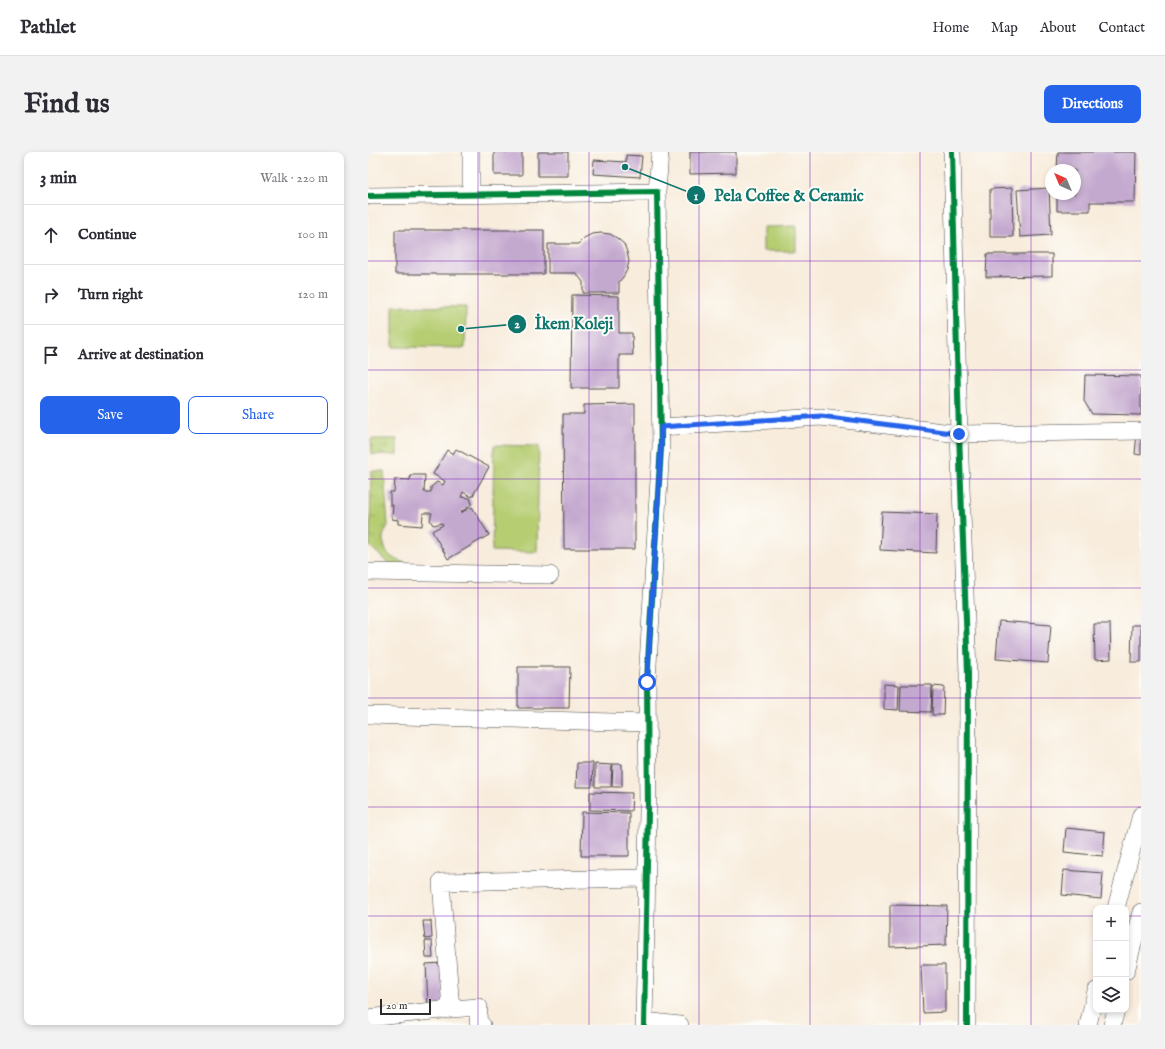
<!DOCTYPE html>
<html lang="en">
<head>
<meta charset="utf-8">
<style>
  body { margin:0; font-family:"IM FELL English",serif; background:#f2f2f3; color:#2b2b33 }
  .controls { position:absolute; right:12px; bottom:12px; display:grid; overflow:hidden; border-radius:8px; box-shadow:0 2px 6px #0003 }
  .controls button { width:36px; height:36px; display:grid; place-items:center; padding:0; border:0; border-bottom:1px solid #e1e1e2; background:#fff; color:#2b2b33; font:20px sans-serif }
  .compass { position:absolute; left:677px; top:12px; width:36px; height:36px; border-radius:50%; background:#fff; box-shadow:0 2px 6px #0003; rotate:316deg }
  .scale { position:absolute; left:12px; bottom:10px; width:51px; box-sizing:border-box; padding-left:4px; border:2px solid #2b2b2b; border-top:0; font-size:11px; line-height:14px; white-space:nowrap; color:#2b2b2b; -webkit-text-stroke:3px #fdfcf7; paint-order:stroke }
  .stop { position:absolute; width:12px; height:12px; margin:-9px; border:3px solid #2563eb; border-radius:50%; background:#fff }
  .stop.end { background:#2563eb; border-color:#fff; box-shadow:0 1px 4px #0008 }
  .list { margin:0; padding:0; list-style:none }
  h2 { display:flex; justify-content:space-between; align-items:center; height:52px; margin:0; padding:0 16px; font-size:17px }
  h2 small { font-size:13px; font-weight:400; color:#7c7c81 }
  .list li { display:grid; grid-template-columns:26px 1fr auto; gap:12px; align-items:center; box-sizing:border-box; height:60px; padding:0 16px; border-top:1px solid #e1e1e2 }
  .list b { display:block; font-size:15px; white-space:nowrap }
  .list em { font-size:13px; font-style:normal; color:#7c7c81 }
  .actions { display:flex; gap:8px; padding:12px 16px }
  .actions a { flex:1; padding:9px 0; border:1px solid #2563eb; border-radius:8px; text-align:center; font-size:14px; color:#2563eb }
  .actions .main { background:#2563eb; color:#fff }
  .icon { flex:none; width:22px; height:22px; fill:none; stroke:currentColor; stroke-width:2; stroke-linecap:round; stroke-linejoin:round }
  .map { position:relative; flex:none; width:773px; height:873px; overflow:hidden; border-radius:8px }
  header { display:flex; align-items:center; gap:24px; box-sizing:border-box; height:56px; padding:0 20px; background:#fff; border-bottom:1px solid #e1e1e2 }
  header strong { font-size:19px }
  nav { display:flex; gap:22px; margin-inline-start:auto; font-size:14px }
  .intro { display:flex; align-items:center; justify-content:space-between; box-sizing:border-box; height:96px; padding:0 24px }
  h1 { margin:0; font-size:28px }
  .button { padding:10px 18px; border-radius:8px; background:#2563eb; color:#fff; font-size:14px; font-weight:700 }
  main { display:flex; gap:24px; padding:0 24px }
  aside { flex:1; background:#fff; border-radius:8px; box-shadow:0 2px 6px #0003 }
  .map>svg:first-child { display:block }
  .grass { fill:url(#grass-tufts); stroke:#707c4e }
  .pitch { fill:#b6cd72; stroke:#707c4e }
  .building { fill:#c4a9cf }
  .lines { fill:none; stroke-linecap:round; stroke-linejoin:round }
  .minor-casing { stroke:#4a4846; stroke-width:18 }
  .minor { stroke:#fff; stroke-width:17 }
  .cycleway-casing { stroke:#fdfcf7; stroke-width:8 }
  .cycleway { stroke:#00873e; stroke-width:6 }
  .route { stroke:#2563eb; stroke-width:5 }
  .grid { fill:none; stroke:#7b2cbf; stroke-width:1; stroke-opacity:0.55 }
  .leader { fill:none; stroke:#0f766e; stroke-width:1.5 }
  .callout-dot { fill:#0f766e; stroke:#fdfcf7; stroke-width:1.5 }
  .mark-label { font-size:12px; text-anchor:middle; font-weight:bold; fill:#fff }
  .callout-label { font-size:16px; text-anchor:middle; font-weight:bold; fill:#0f766e; stroke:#fdfcf7; stroke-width:4; stroke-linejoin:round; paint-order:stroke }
</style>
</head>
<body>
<header>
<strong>Pathlet</strong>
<nav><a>Home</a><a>Map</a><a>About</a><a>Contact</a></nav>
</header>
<div class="intro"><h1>Find us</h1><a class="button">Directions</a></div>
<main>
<aside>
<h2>3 min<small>Walk · 220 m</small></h2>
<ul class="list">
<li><svg class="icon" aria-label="ahead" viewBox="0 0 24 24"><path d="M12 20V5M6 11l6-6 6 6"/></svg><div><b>Continue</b></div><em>100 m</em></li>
<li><svg class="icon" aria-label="right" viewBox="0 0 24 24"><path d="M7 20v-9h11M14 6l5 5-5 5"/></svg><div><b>Turn right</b></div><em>120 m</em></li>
<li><svg class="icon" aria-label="arrive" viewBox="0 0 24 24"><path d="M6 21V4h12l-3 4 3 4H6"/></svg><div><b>Arrive at destination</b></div></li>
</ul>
<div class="actions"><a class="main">Save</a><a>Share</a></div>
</aside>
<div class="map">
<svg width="773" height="873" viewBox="0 0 773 873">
  <defs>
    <pattern id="grass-tufts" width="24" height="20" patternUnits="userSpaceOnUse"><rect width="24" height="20" fill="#b6cd72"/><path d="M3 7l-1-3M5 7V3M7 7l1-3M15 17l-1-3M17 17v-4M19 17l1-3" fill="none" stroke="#9db063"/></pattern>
  </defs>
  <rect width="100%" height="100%" fill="#fdfcf7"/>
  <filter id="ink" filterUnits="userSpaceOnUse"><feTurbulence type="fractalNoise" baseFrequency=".025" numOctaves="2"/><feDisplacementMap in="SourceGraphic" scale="8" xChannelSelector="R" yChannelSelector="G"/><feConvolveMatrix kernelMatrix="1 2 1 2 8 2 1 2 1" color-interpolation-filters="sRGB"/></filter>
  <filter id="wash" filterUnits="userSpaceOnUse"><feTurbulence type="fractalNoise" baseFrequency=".012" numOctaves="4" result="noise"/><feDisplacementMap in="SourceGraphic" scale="16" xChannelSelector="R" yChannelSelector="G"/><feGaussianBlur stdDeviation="0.9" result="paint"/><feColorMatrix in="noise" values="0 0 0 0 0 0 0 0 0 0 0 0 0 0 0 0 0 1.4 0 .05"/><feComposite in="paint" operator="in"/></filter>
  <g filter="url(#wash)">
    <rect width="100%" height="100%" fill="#f8ecdc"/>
    <path class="grass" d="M 3,287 L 29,287 L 29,303 L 4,302 Z
      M 3,319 L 16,319 L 20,373 L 15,384 L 15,389 L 18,399 L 22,404 L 27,407 L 37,411 L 37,414 L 23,414 L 2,394 Z"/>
    <path class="pitch" d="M 428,74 L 428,99 L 395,99 L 395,75 Z
      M 25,154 L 98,155 L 97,196 L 25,195 Z
      M 126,293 L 171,294 L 169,400 L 124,399 Z"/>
    <g id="blocks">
      <path class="building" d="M 126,0 L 154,0 L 154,23 L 126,23 Z
        M 170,0 L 200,0 L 200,24 L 170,24 Z
        M 322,0 L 368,0 L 368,21 L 322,22 Z
        M 690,0 L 768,0 L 767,50 L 722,50 L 722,59 L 689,59 L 689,42 L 707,42 L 707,18 L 689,18 Z
        M 258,3 L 274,4 L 272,25 L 225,22 L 226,8 L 258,10 Z
        M 644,36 L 645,85 L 622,85 L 622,37 Z
        M 681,36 L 683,83 L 652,85 L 649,38 Z
        M 27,78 L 176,78 L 176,122 L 27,122 Z
        M 233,81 L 242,82 L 249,86 L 256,92 L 259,100 L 261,109 L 259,118 L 255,125 L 251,130 L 251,141 L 215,141 L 215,130 L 208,121 L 180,121 L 180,92 L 210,92 L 216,86 L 224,82 Z
        M 619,102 L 684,102 L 684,124 L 618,125 Z
        M 204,143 L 251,144 L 251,181 L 264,181 L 265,203 L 251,203 L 251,236 L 203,236 Z
        M 717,223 L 773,224 L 773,263 L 724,262 L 716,249 Z
        M 267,252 L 267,397 L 196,397 L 195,262 L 216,262 L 216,253 Z
        M 769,281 L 773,282 L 773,303 L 767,302 Z
        M 88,297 L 121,315 L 104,345 L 95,340 L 93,345 L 102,346 L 104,352 L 92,361 L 104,355 L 121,383 L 80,407 L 64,379 L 75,373 L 74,371 L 65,373 L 62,368 L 64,361 L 55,361 L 54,374 L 30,372 L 30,368 L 24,367 L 25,353 L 22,353 L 22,340 L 26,340 L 27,327 L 42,328 L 43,323 L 57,323 L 56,340 L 63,340 L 63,335 L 69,330 L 75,333 L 77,329 L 65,322 L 79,298 L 85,302 Z
        M 514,360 L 569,362 L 568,401 L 512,398 Z
        M 631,469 L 683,473 L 680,511 L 628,507 Z
        M 726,472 L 742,472 L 743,507 L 727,508 Z
        M 764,473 L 773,473 L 773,510 L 763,510 Z
        M 150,515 L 202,515 L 201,556 L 150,556 Z
        M 516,532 L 531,533 L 530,558 L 516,557 Z
        M 533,533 L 564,533 L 563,560 L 532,559 Z
        M 565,534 L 576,535 L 575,563 L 564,563 Z
        M 209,611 L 225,611 L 224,635 L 208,635 Z
        M 227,612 L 244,613 L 243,635 L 227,635 Z
        M 245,612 L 254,612 L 254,635 L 244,635 Z
        M 222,640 L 264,641 L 263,659 L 222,658 Z
        M 214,660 L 261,661 L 261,704 L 213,704 Z
        M 698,676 L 737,680 L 735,704 L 696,700 Z
        M 696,718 L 735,721 L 733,747 L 694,743 Z
        M 522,753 L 579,754 L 578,793 L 522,795 Z
        M 55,769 L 63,769 L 64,786 L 57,787 Z
        M 57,789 L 64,789 L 65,806 L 58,806 Z
        M 74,811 L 76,853 L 60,854 L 58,812 Z
        M 553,813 L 577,813 L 577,860 L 555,861 Z"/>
    </g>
  </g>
  <g filter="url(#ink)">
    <use href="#blocks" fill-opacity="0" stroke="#4a4846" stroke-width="1"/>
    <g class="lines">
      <defs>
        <path id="minor" d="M 103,0 L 103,43
          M 584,0 L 591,282 L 600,521 L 599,873
          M 289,40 L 292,0
          M 0,44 L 289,40 L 293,294 L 279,529 L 280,659 L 276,873
          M 293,275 L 453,265 L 591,282 L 773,279
          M 0,420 L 182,423
          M 0,563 L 279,571
          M 748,756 L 773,663
          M 758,819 L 773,760
          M 83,857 L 111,855 L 110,869 L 114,873
          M 0,866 L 83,857 L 73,730 L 279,726
          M 276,869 L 312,873
          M 720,873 L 728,839
          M 744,873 L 748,858"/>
      </defs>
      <use href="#minor" class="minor-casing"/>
      <use href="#minor" class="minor"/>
      <defs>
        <path id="cycleway" d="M 584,0 L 591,282 L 600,521 L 599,873
          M 0,44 L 289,40 L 293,294 L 279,529 L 280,659 L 276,873"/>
      </defs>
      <use href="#cycleway" class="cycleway-casing"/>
      <use href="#cycleway" class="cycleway"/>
    </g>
  </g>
  <g class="lines" filter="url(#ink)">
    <path class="route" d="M 279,530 L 293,294 L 293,275 L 453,264 L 591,282"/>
  </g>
  <path class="grid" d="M 110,0 L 110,873M 221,0 L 221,873M 331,0 L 331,873M 442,0 L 442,873M 552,0 L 552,873M 663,0 L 663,873M 0,109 L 773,109M 0,218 L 773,218M 0,327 L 773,327M 0,436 L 773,436M 0,546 L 773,546M 0,655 L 773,655M 0,764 L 728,764M 758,764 L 773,764"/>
  <path class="leader" d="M257 15L328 43M93 177L149 172"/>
  <g class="callout-dot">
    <circle cx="257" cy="15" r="4"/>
    <circle cx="93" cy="177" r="4"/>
    <circle cx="328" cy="43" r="10"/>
    <circle cx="149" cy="172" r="10"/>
  </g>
  <g class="mark-label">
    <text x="328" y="48">1</text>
    <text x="149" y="176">2</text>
  </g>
  <g class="callout-label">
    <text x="421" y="49">Pela Coffee &amp; Ceramic</text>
    <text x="206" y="177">İkem Koleji</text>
  </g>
</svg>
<div class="controls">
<button>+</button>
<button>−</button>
<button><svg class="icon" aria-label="layers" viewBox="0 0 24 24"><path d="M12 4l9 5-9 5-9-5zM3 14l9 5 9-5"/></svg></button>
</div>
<svg class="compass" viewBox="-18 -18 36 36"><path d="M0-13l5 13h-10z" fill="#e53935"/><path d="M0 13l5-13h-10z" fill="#7c7c81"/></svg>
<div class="scale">20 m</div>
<div class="stop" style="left:279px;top:530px"></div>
<div class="stop end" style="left:591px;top:282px"></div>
</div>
</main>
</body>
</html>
